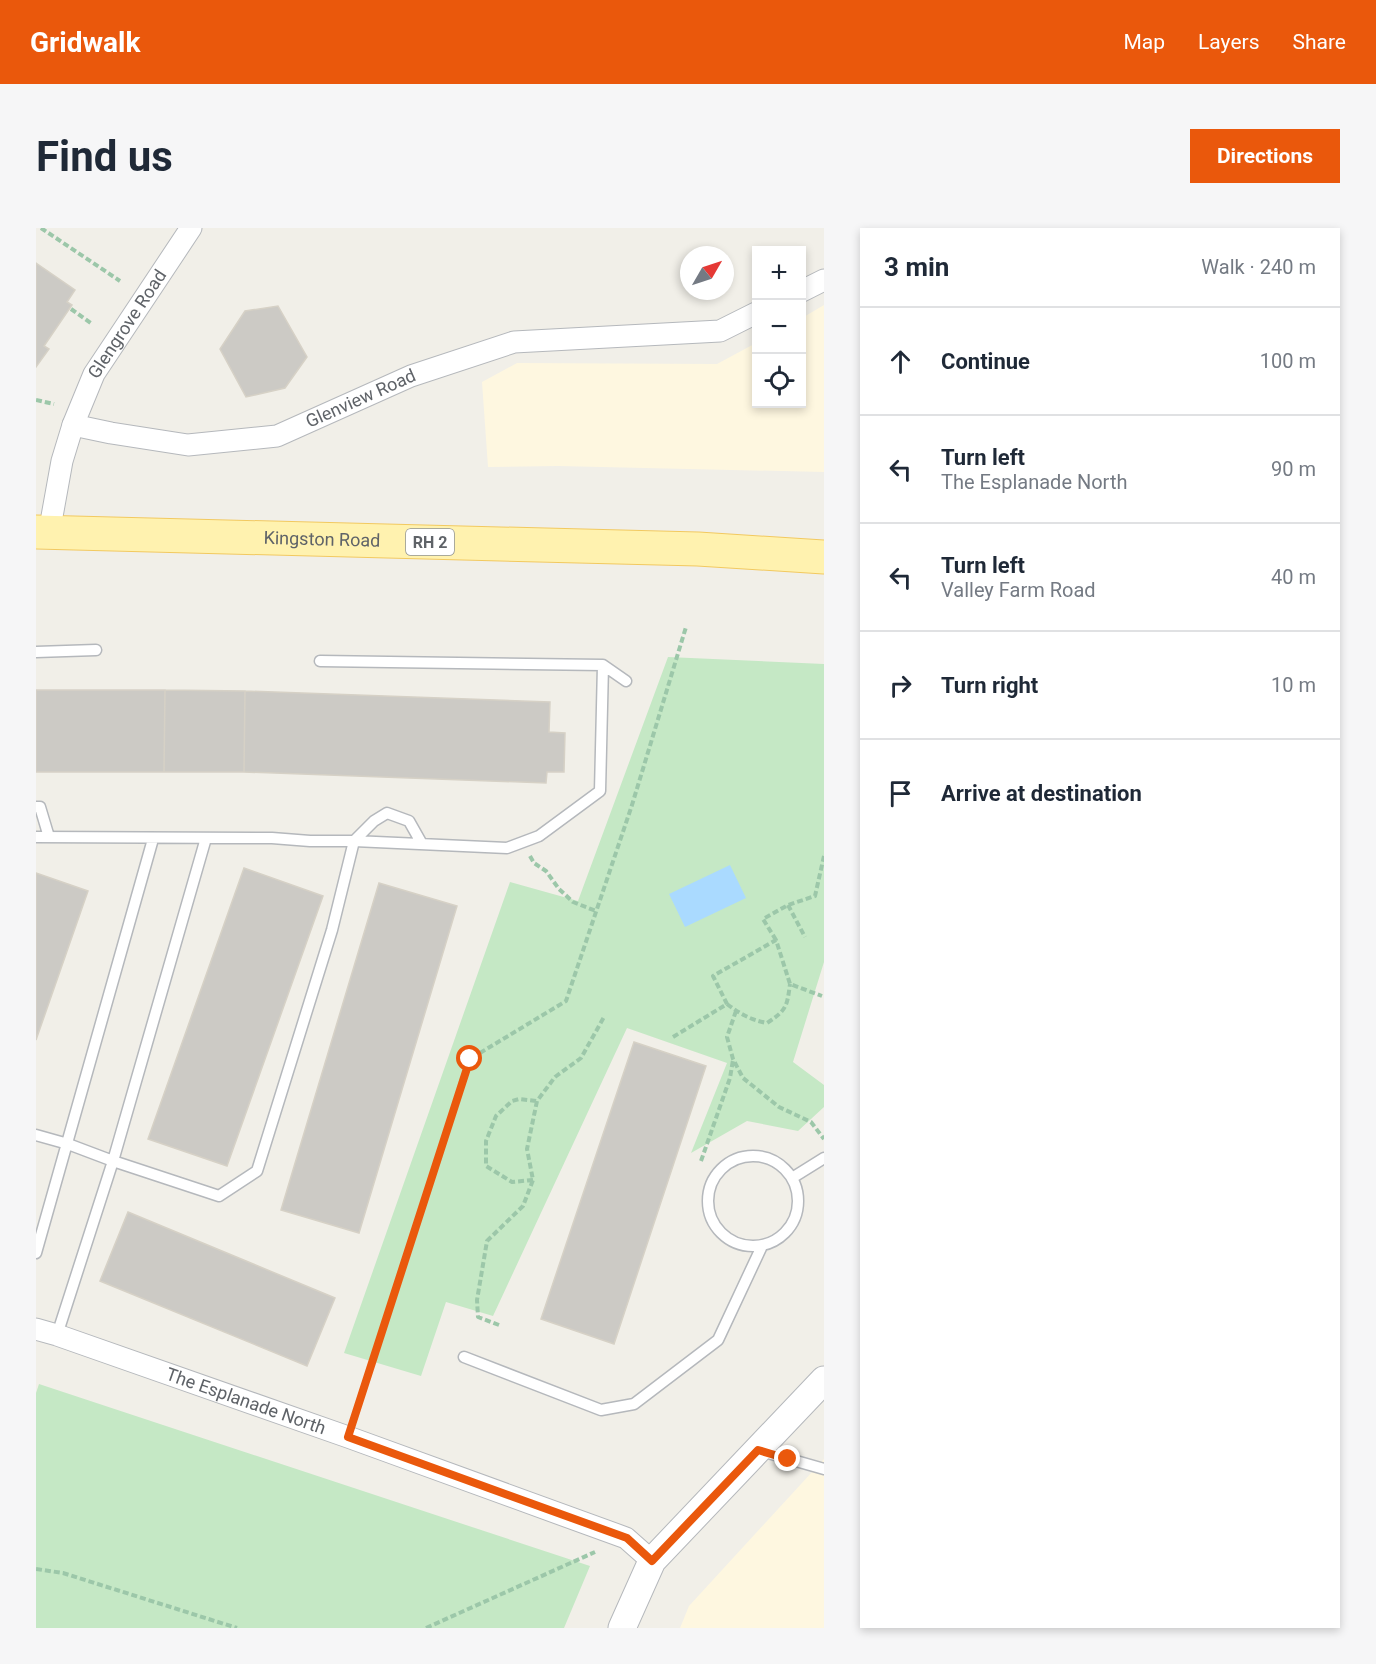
<!DOCTYPE html>
<html lang="en">
<head>
<meta charset="utf-8">
<style>
  body { margin:0; font-family:Roboto,sans-serif; background:#f6f6f7; color:#1f2937 }
  .controls { position:absolute; right:18px; top:18px; display:grid; overflow:hidden; border-radius:0px; box-shadow:0 3px 9px #0003 }
  .controls button { width:54px; height:54px; display:grid; place-items:center; padding:0; border:0; border-bottom:2px solid #e0e1e3; background:#fff; color:#1f2937; font:30px sans-serif }
  .compass { position:absolute; left:644px; top:18px; width:54px; height:54px; border-radius:50%; background:#fff; box-shadow:0 3px 9px #0003; rotate:51deg }
  .stop { position:absolute; width:18px; height:18px; margin:-14px; border:4px solid #ea580c; border-radius:50%; background:#fff }
  .stop.end { background:#ea580c; border-color:#fff; box-shadow:0 2px 6px #0008 }
  .list { margin:0; padding:0; list-style:none }
  h2 { display:flex; justify-content:space-between; align-items:center; height:78px; margin:0; padding:0 24px; font-size:26px }
  h2 small { font-size:20px; font-weight:400; color:#747a83 }
  .list li { display:grid; grid-template-columns:39px 1fr auto; gap:18px; align-items:center; box-sizing:border-box; height:108px; padding:0 24px; border-top:2px solid #e0e1e3 }
  .list b { display:block; font-size:22px; white-space:nowrap }
  .list p { margin:0; font-size:20px; white-space:nowrap; color:#747a83 }
  .list em { font-size:20px; font-style:normal; color:#747a83 }
  .icon { flex:none; width:33px; height:33px; fill:none; stroke:currentColor; stroke-width:2; stroke-linecap:round; stroke-linejoin:round }
  .map { position:relative; flex:none; width:788px; height:1400px; overflow:hidden; border-radius:0px }
  header { display:flex; align-items:center; gap:36px; box-sizing:border-box; height:84px; padding:0 30px; background:#ea580c; color:#fff }
  header strong { font-size:28px }
  nav { display:flex; gap:33px; margin-inline-start:auto; font-size:21px }
  .intro { display:flex; align-items:center; justify-content:space-between; box-sizing:border-box; height:144px; padding:0 36px }
  h1 { margin:0; font-size:42px }
  .button { padding:15px 27px; border-radius:0px; background:#ea580c; color:#fff; font-size:21px; font-weight:700 }
  main { display:flex; gap:36px; padding:0 36px }
  aside { flex:1; background:#fff; border-radius:0px; box-shadow:0 3px 9px #0003 }
  .map>svg:first-child { display:block }
  .commercial { fill:#fef7e0 }
  .green { fill:#c5e8c5 }
  .water { fill:#aadaff }
  .building { fill:#cccac5; stroke:#d6d1c6; stroke-width:1.5 }
  .lines { fill:none; stroke-linecap:round; stroke-linejoin:round }
  .service-casing { stroke:#b5b8bc; stroke-width:13 }
  .minor-casing { stroke:#b5b8bc; stroke-width:23 }
  .tertiary-casing { stroke:#b5b8bc; stroke-width:29 }
  .primary-casing { stroke:#f2c960; stroke-width:35 }
  .path { stroke:#9cc7a9; stroke-width:4; stroke-dasharray:6 3; stroke-linecap:butt }
  .service { stroke:#fff; stroke-width:10 }
  .minor { stroke:#fff; stroke-width:21 }
  .tertiary { stroke:#fff; stroke-width:27 }
  .primary { stroke:#fff2af; stroke-width:33 }
  .route { stroke:#ea580c; stroke-width:8 }
  .labels { text-anchor:middle; stroke-width:5; stroke-linejoin:round; paint-order:stroke }
  .shield { fill:#fff; stroke:#8f9295; stroke-width:1.5 }
  .shield-label { font-size:16px; font-weight:bold; fill:#5f6368 }
  .street-label { font-size:18px; fill:#5f6368; stroke:#fff }
</style>
</head>
<body>
<header>
<strong>Gridwalk</strong>
<nav><a>Map</a><a>Layers</a><a>Share</a></nav>
</header>
<div class="intro"><h1>Find us</h1><a class="button">Directions</a></div>
<main>
<div class="map">
<svg width="788" height="1400" viewBox="0 0 788 1400">
  <rect width="100%" height="100%" fill="#f1efe8"/>
  <path class="commercial" d="M 788,77 L 788,244 L 522,238 L 452,239 L 446,154 L 481,135 L 681,136 L 720,115 L 720,176 L 766,176 L 766,90 Z
    M 788,1231 L 788,1400 L 644,1400 L 653,1378 Z"/>
  <path class="green" d="M 632,429 L 788,436 L 788,734 L 757,834 L 788,857 L 788,879 L 762,903 L 711,893 L 655,925 L 691,835 L 591,800 L 457,1088 L 410,1074 L 385,1148 L 308,1125 L 474,654 L 542,673 Z
    M 3,1156 L 554,1338 L 528,1400 L 0,1400 L 0,1165 Z"/>
  <path class="water" d="M 694,637 L 710,670 L 649,699 L 633,666 Z"/>
  <path class="building" d="M 0,35 L 39,62 L 31,74 L 36,77 L 8,118 L 13,121 L 0,139 Z
    M 242,78 L 271,129 L 249,160 L 210,169 L 184,121 L 209,83 Z
    M 0,462 L 129,462 L 128,544 L 0,544 Z
    M 129,462 L 209,463 L 208,544 L 128,544 Z
    M 209,463 L 514,474 L 513,504 L 529,505 L 528,544 L 511,544 L 510,555 L 208,544 Z
    M 208,640 L 287,668 L 191,938 L 112,911 Z
    M 0,645 L 52,663 L 0,812 Z
    M 343,655 L 421,678 L 323,1005 L 245,982 Z
    M 598,814 L 670,838 L 578,1116 L 505,1091 Z
    M 92,984 L 299,1070 L 271,1138 L 64,1053 Z"/>
  <g class="lines">
    <defs>
      <path id="service" d="M 0,424 L 60,422
        M 284,433 L 567,437 L 590,453
        M 0,579 L 4,579 L 13,609
        M 0,609 L 236,610 L 274,613 L 318,613 L 296,702 L 221,943 L 183,968 L 77,933 L 32,916 L 0,907
        M 318,613 L 471,620 L 503,608 L 564,563 L 567,437
        M 318,613 L 338,593 L 351,585 L 373,593 L 386,616
        M672 973a45 45 0 1 1 90 0a45 45 0 1 1-90 0Z
        M 756,950 L 788,930
        M 0,1025 L 117,611
        M 21,1107 L 77,933 L 170,610
        M 428,1129 L 565,1182 L 598,1176 L 682,1112 L 726,1018
        M 725,1223 L 788,1241"/>
      <g id="minor">
        <path d="M 766,63 L 788,52"/>
        <path id="s1" d="M 37,197 L 75,205 L 152,217 L 241,208 L 375,148 L 478,114 L 684,103 L 720,85"/>
        <path id="s2" d="M 13,305 L 26,233 L 37,197 L 58,146 L 155,0"/>
        <path id="s3" d="M 0,1101 L 21,1107 L 312,1209 L 590,1310 L 616,1333"/>
      </g>
      <path id="tertiary" d="M 586,1400 L 616,1333 L 788,1152"/>
      <g id="primary">
        <path id="s4" d="M 0,304 L 662,321 L 788,329"/>
      </g>
    </defs>
    <use href="#service" class="service-casing"/>
    <use href="#minor" class="minor-casing"/>
    <use href="#tertiary" class="tertiary-casing"/>
    <use href="#primary" class="primary-casing"/>
    <path class="path" d="M 5,0 L 84,53
      M 35,81 L 56,96
      M 0,172 L 18,176
      M 494,628 L 498,635 L 510,643 L 523,661 L 537,674 L 560,683
      M 752,677 L 769,709
      M 740,712 L 727,691 L 752,677 L 779,668 L 788,628
      M 691,776 C 704,786 715,792 731,795 C 751,782 751,778 754,756
      M 700,783 L 691,809 L 697,831 L 707,850 L 743,879 L 775,894 L 788,911
      M 637,809 L 691,776 L 677,748 L 740,712 L 754,756 L 786,768
      M 665,933 L 694,850 L 697,832
      M 497,952 L 476,954 L 450,938 L 450,913 L 460,888 L 476,873 L 483,871 L 501,873
      M 463,1097 L 442,1089 L 441,1072 L 451,1013 L 487,978 L 497,952 L 491,921 L 501,873 L 519,849 L 545,830 L 568,789
      M 318,1188 L 434,831 L 530,773 L 596,577 L 650,399
      M 0,1341 L 27,1345 L 201,1400
      M 390,1400 L 559,1324"/>
    <use href="#service" class="service"/>
    <use href="#minor" class="minor"/>
    <use href="#tertiary" class="tertiary"/>
    <use href="#primary" class="primary"/>
  </g>
  <g class="lines">
    <path class="route" d="M 434,831 L 312,1209 L 591,1310 L 616,1333 L 722,1222 L 752,1231"/>
  </g>
  <g class="labels">
    <rect class="shield" x="370" y="301" width="48" height="26" rx="4.5"/>
    <g class="shield-label">
      <text x="394" y="320">RH 2</text>
    </g>
    <g class="street-label">
      <text dy="6" stroke="none"><textPath href="#s2" startOffset="226">Glengrove Road</textPath></text>
      <text dy="6" stroke="none"><textPath href="#s1" startOffset="298">Glenview Road</textPath></text>
      <text dy="6" stroke="none"><textPath href="#s4" startOffset="286">Kingston Road</textPath></text>
      <text dy="6" stroke="none"><textPath href="#s3" startOffset="222">The Esplanade North</textPath></text>
    </g>
  </g>
</svg>
<div class="controls">
<button>+</button>
<button>−</button>
<button><svg class="icon" aria-label="locate" viewBox="0 0 24 24"><circle cx="12" cy="12" r="6"/><path d="M12 2v4M12 18v4M2 12h4M18 12h4"/></svg></button>
</div>
<svg class="compass" viewBox="-18 -18 36 36"><path d="M0-13l5 13h-10z" fill="#e53935"/><path d="M0 13l5-13h-10z" fill="#747a83"/></svg>
<div class="stop" style="left:434px;top:831px"></div>
<div class="stop end" style="left:752px;top:1231px"></div>
</div>
<aside>
<h2>3 min<small>Walk · 240 m</small></h2>
<ul class="list">
<li><svg class="icon" aria-label="ahead" viewBox="0 0 24 24"><path d="M12 20V5M6 11l6-6 6 6"/></svg><div><b>Continue</b></div><em>100 m</em></li>
<li><svg class="icon" aria-label="left" viewBox="0 0 24 24"><path d="M17 20v-9H6M10 6l-5 5 5 5"/></svg><div><b>Turn left</b><p>The Esplanade North</p></div><em>90 m</em></li>
<li><svg class="icon" aria-label="left" viewBox="0 0 24 24"><path d="M17 20v-9H6M10 6l-5 5 5 5"/></svg><div><b>Turn left</b><p>Valley Farm Road</p></div><em>40 m</em></li>
<li><svg class="icon" aria-label="right" viewBox="0 0 24 24"><path d="M7 20v-9h11M14 6l5 5-5 5"/></svg><div><b>Turn right</b></div><em>10 m</em></li>
<li><svg class="icon" aria-label="arrive" viewBox="0 0 24 24"><path d="M6 21V4h12l-3 4 3 4H6"/></svg><div><b>Arrive at destination</b></div></li>
</ul>
</aside>
</main>
</body>
</html>
